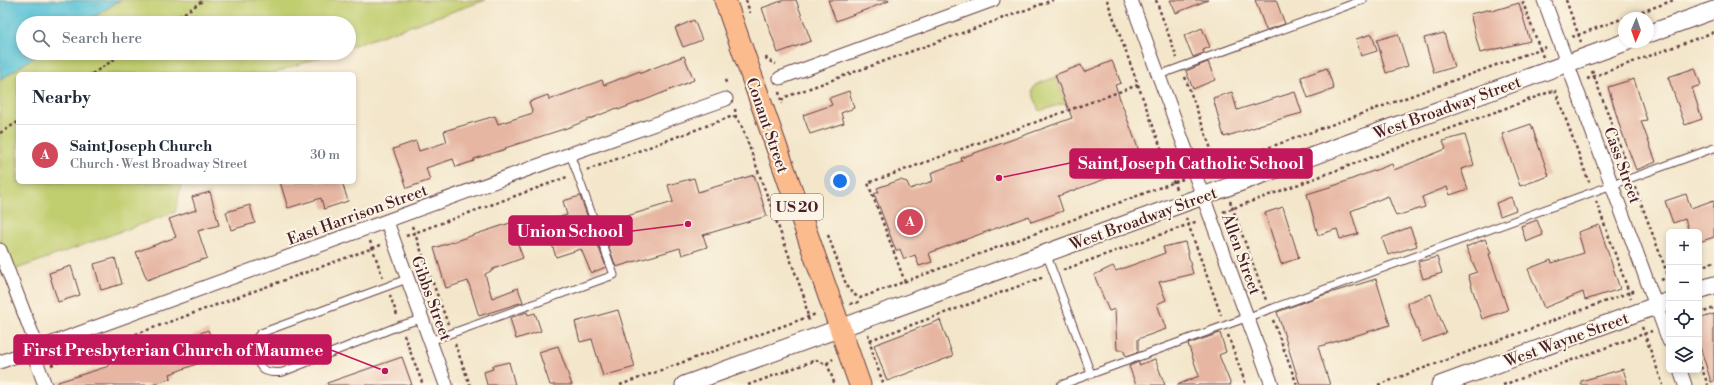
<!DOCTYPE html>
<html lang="en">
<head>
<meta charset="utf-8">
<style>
  body { margin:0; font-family:"Libre Bodoni",serif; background:#f6f6f7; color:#1f2937 }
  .controls { position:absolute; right:12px; bottom:12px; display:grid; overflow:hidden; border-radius:6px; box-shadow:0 2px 6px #0003 }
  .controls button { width:36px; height:36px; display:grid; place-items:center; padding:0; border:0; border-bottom:1px solid #e0e1e3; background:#fff; color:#1f2937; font:20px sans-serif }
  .compass { position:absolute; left:1618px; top:12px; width:36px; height:36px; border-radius:50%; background:#fff; box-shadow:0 2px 6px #0003; rotate:182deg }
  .you { position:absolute; left:840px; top:181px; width:14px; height:14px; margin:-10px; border:3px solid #fff; border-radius:50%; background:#1a73e8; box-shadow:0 0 0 6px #1a73e833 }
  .badge { display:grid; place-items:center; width:26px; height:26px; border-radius:50%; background:#d1495b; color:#fff; font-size:13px; font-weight:700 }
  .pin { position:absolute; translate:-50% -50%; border:2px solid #fff; box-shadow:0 1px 4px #0006 }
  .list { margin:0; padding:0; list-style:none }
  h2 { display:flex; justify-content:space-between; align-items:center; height:52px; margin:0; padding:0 16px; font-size:17px }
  h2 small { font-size:13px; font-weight:400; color:#747a83 }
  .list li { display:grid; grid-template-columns:26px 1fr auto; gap:12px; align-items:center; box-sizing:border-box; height:60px; padding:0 16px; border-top:1px solid #e0e1e3 }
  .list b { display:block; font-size:15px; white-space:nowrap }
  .list p { margin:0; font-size:13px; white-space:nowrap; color:#747a83 }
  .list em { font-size:13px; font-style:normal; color:#747a83 }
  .icon { flex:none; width:22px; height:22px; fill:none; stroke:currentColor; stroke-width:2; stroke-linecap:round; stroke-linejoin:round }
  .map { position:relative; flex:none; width:1714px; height:385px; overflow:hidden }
  .search { position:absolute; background:#fff; box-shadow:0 2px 6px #0003; left:16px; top:16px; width:340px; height:44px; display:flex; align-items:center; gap:10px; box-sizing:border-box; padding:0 14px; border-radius:22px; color:#747a83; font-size:15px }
  .panel { position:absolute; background:#fff; box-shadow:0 2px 6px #0003; left:16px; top:72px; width:340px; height:112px; border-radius:6px }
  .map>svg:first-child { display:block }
  .green { fill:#c1ce70; stroke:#86764e }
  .water { fill:#5ac3d7; stroke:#527181 }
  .building { fill:#e6b6a2 }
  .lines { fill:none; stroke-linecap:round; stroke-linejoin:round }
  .service-casing { stroke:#633d43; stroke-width:9 }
  .minor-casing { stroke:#633d43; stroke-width:15 }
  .tertiary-casing { stroke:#633d43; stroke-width:19 }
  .primary-casing { stroke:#633d43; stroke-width:23 }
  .path { stroke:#633d43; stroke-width:2.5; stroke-dasharray:3 3; stroke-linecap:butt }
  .service { stroke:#fff; stroke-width:7 }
  .minor { stroke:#fff; stroke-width:13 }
  .tertiary { stroke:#fff; stroke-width:17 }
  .primary { stroke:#fbbb8d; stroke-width:21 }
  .labels { text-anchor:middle; stroke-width:4; stroke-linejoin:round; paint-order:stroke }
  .shield { fill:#fcf5e5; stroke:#7f5f63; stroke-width:1 }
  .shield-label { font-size:15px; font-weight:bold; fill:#4a1f2b }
  .street-label { font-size:16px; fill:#4a1f2b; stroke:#fcf5e5 }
  .leader { fill:none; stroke:#c2185b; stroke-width:1.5 }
  .callout-dot { fill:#c2185b; stroke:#fcf5e5; stroke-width:1.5 }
  .callout { fill:#c2185b; stroke:#c2185b; stroke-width:1.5 }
  .callout-label { font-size:17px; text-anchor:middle; font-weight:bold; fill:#fff }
</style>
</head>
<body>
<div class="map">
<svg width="1714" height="385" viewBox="0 0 1714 385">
  <rect width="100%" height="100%" fill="#fcf5e5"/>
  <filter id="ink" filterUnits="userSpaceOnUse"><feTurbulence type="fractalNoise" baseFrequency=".025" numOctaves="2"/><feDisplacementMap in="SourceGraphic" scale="8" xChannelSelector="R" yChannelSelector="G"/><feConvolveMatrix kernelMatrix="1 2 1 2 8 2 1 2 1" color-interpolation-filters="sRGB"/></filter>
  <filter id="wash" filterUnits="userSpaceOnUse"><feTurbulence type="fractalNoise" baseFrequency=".012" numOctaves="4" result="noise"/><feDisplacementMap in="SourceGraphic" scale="16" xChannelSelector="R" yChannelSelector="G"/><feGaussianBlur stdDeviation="0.9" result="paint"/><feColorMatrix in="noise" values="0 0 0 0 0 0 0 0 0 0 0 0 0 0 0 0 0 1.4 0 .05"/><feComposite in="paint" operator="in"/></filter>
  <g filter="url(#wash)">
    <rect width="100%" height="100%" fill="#f3e6ca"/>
    <path class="green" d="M 120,0 L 486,0 L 349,47 L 349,23 L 85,23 Z
      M 40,53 L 332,53 L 271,74 L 18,74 L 18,182 L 182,182 L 175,212 L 0,275 L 0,80 Z
      M 1056,77 L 1066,103 L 1039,111 L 1032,91 L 1035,85 Z"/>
    <path class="water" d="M 0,0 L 120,0 L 85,23 L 23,23 L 23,53 L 40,53 L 0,80 Z"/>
    <g id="blocks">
      <path class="building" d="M 784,0 L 796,0 L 811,41 L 778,53 L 762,8 Z
        M 828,0 L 888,0 L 889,1 L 836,21 Z
        M 1170,0 L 1208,0 L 1176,13 Z
        M 1255,0 L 1276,0 L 1285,24 L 1266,30 Z
        M 1519,3 L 1530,41 L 1480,53 L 1470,14 L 1491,9 L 1492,11 Z
        M 694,20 L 702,40 L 683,47 L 675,28 Z
        M 1202,28 L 1210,47 L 1203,50 L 1204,53 L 1193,57 L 1184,36 Z
        M 1444,33 L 1454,67 L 1434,73 L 1424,38 Z
        M 1372,34 L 1377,51 L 1361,56 L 1356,39 Z
        M 1398,34 L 1408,66 L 1386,73 L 1377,40 Z
        M 684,56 L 694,80 L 650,98 L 618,110 L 617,108 L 570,127 L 505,148 L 506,149 L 474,159 L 474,161 L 456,167 L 453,159 L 426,168 L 430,180 L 407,188 L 393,149 L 416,141 L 419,151 L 447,142 L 444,131 L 495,116 L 498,124 L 533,113 L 529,102 L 548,95 L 549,100 L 602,80 L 604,85 L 640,71 L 641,73 Z
        M 1112,61 L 1121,83 L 1115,85 L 1144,165 L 1058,196 L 1063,211 L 1031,222 L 1029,216 L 929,253 L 932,262 L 919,266 L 915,255 L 904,259 L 900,249 L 896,251 L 879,206 L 874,194 L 879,192 L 877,188 L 900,180 L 907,182 L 910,189 L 933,181 L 931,173 L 962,161 L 961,158 L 1072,118 L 1055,75 L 1081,65 L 1084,72 Z
        M 1208,62 L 1215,80 L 1193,89 L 1186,71 Z
        M 1327,68 L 1334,89 L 1308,98 L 1301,77 Z
        M 1695,68 L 1701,85 L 1692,88 L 1702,119 L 1685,125 L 1668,77 Z
        M 1634,79 L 1647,120 L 1641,121 L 1656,162 L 1636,170 L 1620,127 L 1608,87 Z
        M 849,91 L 854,108 L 841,113 L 844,123 L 810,134 L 803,115 L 832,105 L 829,98 Z
        M 1232,92 L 1237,110 L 1295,92 L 1302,113 L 1259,125 L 1259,126 L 1224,137 L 1213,98 Z
        M 1531,124 L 1549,176 L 1520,186 L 1502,134 Z
        M 1465,135 L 1474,165 L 1461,169 L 1468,189 L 1450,195 L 1447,187 L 1422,197 L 1425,207 L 1396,216 L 1388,196 L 1351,211 L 1358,234 L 1340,239 L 1337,229 L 1318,235 L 1307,194 L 1336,185 L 1392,164 L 1394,170 L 1446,149 L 1443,141 Z
        M 754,175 L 767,216 L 703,235 L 707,247 L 682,255 L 680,248 L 616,267 L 601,224 L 673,202 L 668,185 L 694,178 L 698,192 Z
        M 280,182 L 342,182 L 348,201 L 324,209 L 321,198 L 288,208 Z
        M 210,192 L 219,225 L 198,231 L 207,258 L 147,280 L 136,252 L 176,237 L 169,219 L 196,210 L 192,197 Z
        M 1686,194 L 1691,208 L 1714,200 L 1714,237 L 1699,242 L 1699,232 L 1689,232 L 1685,219 L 1673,223 L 1665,201 Z
        M 580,196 L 606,267 L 591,273 L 581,249 L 556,257 L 545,222 L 567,215 L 563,201 Z
        M 1511,197 L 1516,210 L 1500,216 L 1496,203 Z
        M 250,205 L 255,223 L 231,230 L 226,212 Z
        M 1283,207 L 1299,258 L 1281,264 L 1265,213 Z
        M 1537,220 L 1543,235 L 1526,242 L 1521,226 Z
        M 510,223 L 523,258 L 493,269 L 493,270 L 485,274 L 492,298 L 518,288 L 523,302 L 479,316 L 468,281 L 446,288 L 434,248 Z
        M 1599,225 L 1620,289 L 1585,300 L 1583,292 L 1544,308 L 1528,269 L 1551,260 L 1552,263 L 1584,253 L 1578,232 Z
        M 1410,227 L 1417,246 L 1388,255 L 1382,238 Z
        M 1485,239 L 1491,253 L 1489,254 L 1508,310 L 1482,319 L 1468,275 L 1477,272 L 1466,247 Z
        M 1185,242 L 1193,274 L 1159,282 L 1166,300 L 1157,304 L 1166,329 L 1138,339 L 1138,352 L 1126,356 L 1123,350 L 1117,350 L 1115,309 L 1109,311 L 1094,275 L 1113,266 L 1116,271 L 1165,253 L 1163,247 Z
        M 1437,257 L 1442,273 L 1423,279 L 1418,262 Z
        M 115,258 L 122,284 L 101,290 L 94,264 Z
        M 71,266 L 80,295 L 58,302 L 49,273 Z
        M 1376,279 L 1390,325 L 1318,347 L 1330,385 L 1300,385 L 1277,312 L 1320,296 Z
        M 1431,294 L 1446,333 L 1422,342 L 1407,303 Z
        M 618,310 L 635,367 L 603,376 L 592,339 L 580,342 L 575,322 Z
        M 527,312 L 528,315 L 535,313 L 541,331 L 516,339 L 510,318 Z
        M 1714,314 L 1714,381 L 1711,382 L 1699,343 L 1699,319 Z
        M 940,320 L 953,356 L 887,381 L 874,345 Z
        M 208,330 L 218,356 L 170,374 L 171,378 L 152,385 L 59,385 L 58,382 L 109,366 L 108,364 L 141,354 L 140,353 L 160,346 L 161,349 Z
        M 1220,333 L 1226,352 L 1219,355 L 1231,385 L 1177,385 L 1199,376 L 1188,344 Z
        M 558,346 L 572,385 L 550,385 L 539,352 Z
        M 402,357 L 412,385 L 328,385 L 327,383 Z
        M 1155,359 L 1165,385 L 1136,385 L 1129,366 L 1139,362 L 1139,365 Z
        M 509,362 L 515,385 L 487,385 L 484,372 L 493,369 L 492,366 Z
        M 1623,369 L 1628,385 L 1581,385 L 1581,381 Z"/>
    </g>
  </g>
  <g filter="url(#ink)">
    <use href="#blocks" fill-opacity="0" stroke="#633d43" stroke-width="1"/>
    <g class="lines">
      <defs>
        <path id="service" d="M 1159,75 L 1363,0
          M 1046,253 L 1091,374
          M 407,279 L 261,333 C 259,335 256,338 255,340 C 251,349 257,364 264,370 C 270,373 277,373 283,372 L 401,325 L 422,319
          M 430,341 L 614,275 L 570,154
          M 1061,385 L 1714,148"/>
        <path id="minor" d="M 1131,0 L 1272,385
          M 1544,0 L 1669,341
          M 780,78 L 993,0
          M 387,222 L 446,385
          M 0,250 L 38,349
          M 32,350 L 45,385
          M 0,362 L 570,154 L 726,99
          M 1680,370 L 1685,385"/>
        <path id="tertiary" d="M 1648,34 L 1714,10
          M 1699,290 L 1714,285
          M 684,385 L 1626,42
          M 1440,385 L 1669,301"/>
        <path id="primary" d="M 725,0 L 860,385"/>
      </defs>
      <use href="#service" class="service-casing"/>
      <use href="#minor" class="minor-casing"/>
      <use href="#tertiary" class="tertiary-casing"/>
      <use href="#primary" class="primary-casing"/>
      <path class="path" d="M 746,0 L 750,13
        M 1107,0 L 1176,189
        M 1156,0 L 1177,58
        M 1566,0 L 1581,42
        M 1625,18 L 1674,0
        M 169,23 L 204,0
        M 1572,37 L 1624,18
        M 766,57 L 767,60 L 776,64
        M 1543,57 L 1540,49 L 1547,47
        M 1592,71 L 1628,167
        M 92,74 L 124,53
        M 1185,77 L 1220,174
        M 1587,79 L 1714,32
        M 725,80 L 727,85
        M 779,92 L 782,104
        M 782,101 L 784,98 L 788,96 L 1053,0
        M 735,109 L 736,118 L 741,124 L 804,297 L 809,322
        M 0,133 L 18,122
        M 587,170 L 733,116 L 736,118
        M 1207,170 L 1540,49 L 1522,0
        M 1635,187 L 1669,278
        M 1230,201 L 1266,300
        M 1596,201 L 1631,298
        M 1223,212 L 1555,90 L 1589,182
        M 1186,218 L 1221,315
        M 412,226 L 448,324
        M 828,235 L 847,287 L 853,294 L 860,298 L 1183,179
        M 406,236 L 567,177
        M 370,241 L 383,278
        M 1699,267 L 1714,262
        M 1063,270 L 1198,221
        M 1661,280 L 1668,277
        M 905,282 L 868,183 L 1138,85
        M 390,295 L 397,315
        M 850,304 L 859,302
        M 1699,314 L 1714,308
        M 1273,320 L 1297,385
        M 1642,327 L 1663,385
        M 868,334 L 874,358 L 884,385
        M 404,335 L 423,385
        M 1228,335 L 1246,385
        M 870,340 L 1044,277
        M 455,344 L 470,385
        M 1699,361 L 1708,385
        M 827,363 L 835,385
        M 51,365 L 381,245
        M 620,385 L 816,314
        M 748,385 L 816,360 L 826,364 L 833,359
        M 1378,385 L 1636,290
        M 1503,385 L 1652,331"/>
      <use href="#service" class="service"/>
      <use href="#minor" class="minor"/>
      <use href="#tertiary" class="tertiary"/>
      <use href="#primary" class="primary"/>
    </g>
  </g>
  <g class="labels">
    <rect class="shield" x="771" y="194" width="52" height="26" rx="3"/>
    <g class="shield-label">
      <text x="797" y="212">US 20</text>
    </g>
    <g class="street-label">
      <text transform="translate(1447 107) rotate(-20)" y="6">West Broadway Street</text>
      <text transform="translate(768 125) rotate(71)" y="6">Conant Street</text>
      <text transform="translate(1623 165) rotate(70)" y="6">Cass Street</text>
      <text transform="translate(357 214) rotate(-20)" y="6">East Harrison Street</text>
      <text transform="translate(1143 218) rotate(-20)" y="6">West Broadway Street</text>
      <text transform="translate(1242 254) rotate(70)" y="6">Allen Street</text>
      <text transform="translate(432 298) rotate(70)" y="6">Gibbs Street</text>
      <text transform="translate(1566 339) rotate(-20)" y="6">West Wayne Street</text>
    </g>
  </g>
  <path class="leader" d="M999 178L1070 163M688 224L632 231M385 371L331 350"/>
  <g class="callout-dot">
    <circle cx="999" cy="178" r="4"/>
    <circle cx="688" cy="224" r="4"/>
    <circle cx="385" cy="371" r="4"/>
  </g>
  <g class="callout">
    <rect x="1070" y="149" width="242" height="29" rx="4"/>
    <rect x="509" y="216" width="123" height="29" rx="4"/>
    <rect x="14" y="335" width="317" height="29" rx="4"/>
  </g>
  <g class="callout-label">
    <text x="1191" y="169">Saint Joseph Catholic School</text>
    <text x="570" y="237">Union School</text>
    <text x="173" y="356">First Presbyterian Church of Maumee</text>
  </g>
</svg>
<div class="controls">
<button>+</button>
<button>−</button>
<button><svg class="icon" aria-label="locate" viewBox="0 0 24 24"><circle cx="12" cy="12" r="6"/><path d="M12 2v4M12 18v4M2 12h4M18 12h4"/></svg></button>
<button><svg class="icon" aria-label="layers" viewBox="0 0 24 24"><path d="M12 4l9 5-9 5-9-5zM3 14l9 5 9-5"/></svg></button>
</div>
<svg class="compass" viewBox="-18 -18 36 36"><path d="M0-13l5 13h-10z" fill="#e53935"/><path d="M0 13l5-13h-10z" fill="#747a83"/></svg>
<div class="you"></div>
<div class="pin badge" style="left:910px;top:222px">A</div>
<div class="search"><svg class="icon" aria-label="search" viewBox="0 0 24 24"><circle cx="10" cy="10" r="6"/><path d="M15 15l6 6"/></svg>Search here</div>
<section class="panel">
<h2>Nearby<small></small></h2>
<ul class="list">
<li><span class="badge">A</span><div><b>Saint Joseph Church</b><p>Church · West Broadway Street</p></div><em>30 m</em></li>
</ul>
</section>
</div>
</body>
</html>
